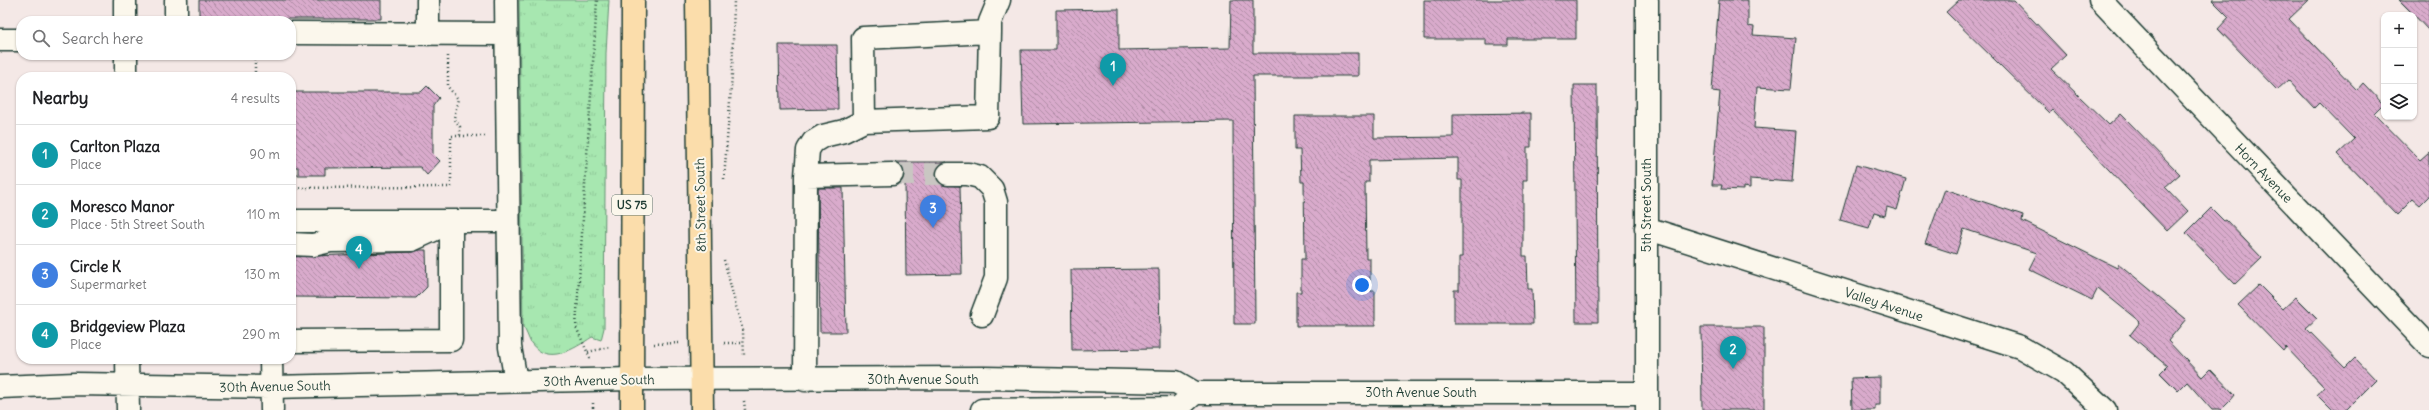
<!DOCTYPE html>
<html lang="en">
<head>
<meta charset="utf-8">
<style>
  body { margin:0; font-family:Delius,sans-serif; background:#f2f2f2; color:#202124 }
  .controls { position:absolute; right:12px; top:12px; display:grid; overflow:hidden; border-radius:8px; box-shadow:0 1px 3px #0004 }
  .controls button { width:36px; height:36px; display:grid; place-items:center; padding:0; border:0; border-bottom:1px solid #e0e0e0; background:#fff; color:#202124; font:20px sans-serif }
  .you { position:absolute; left:1362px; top:285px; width:14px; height:14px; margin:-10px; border:3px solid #fff; border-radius:50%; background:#1a73e8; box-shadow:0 0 0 6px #1a73e833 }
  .badge { display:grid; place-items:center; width:26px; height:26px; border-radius:50%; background:#0b8043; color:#fff; font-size:13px; font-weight:700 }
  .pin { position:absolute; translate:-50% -33px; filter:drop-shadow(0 1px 2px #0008) }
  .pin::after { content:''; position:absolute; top:21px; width:14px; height:12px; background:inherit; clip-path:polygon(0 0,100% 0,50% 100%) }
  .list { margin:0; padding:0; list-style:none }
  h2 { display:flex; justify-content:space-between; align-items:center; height:52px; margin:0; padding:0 16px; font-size:17px }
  h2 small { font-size:13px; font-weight:400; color:#757577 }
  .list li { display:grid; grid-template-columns:26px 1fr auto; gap:12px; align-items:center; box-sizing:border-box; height:60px; padding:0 16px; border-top:1px solid #e0e0e0 }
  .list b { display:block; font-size:15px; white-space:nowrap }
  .list p { margin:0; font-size:13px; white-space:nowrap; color:#757577 }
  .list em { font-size:13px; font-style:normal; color:#757577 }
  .icon { flex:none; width:22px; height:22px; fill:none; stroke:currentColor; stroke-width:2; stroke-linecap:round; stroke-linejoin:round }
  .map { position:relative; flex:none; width:2429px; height:410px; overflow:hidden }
  .search { position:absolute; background:#fff; box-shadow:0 1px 3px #0004; left:16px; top:16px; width:280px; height:44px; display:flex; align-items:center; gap:10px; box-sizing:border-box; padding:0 14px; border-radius:16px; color:#757577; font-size:15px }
  .panel { position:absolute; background:#fff; box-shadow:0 1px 3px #0004; left:16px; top:72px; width:280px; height:292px; border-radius:16px }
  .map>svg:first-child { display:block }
  .grass { fill:url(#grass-tufts); stroke:#639272 }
  .building { fill:url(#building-back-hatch); stroke:#1f3d34 }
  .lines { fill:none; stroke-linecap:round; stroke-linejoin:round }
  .minor-tunnel { stroke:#c9c6c2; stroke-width:22; stroke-dasharray:22 11; stroke-linecap:butt }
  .minor-casing { stroke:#1f3d34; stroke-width:25 }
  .major-casing { stroke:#1f3d34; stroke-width:25 }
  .path { stroke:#1f3d34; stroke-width:2.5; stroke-dasharray:1 3; stroke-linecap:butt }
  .minor { stroke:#fbf7ec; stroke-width:22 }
  .major { stroke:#fbddab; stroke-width:22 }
  .labels { text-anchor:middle; stroke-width:4; stroke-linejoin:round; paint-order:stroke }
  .shield { fill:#fbf7ec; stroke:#61756b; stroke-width:1 }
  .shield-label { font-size:12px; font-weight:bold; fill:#1f3d34 }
  .street-label { font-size:13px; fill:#1f3d34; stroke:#fbf7ec }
</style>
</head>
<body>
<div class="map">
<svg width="2429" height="410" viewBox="0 0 2429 410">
  <defs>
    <pattern id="grass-tufts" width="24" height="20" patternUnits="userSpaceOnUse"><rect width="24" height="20" fill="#a7e7b0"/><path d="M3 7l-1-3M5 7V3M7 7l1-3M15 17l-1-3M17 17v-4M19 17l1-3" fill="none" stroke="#8fc798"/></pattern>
    <pattern id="building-back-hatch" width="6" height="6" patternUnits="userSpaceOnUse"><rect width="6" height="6" fill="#d9abcc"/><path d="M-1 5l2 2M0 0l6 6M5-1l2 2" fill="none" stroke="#af8ca6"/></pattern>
  </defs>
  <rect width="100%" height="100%" fill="#f4e8e6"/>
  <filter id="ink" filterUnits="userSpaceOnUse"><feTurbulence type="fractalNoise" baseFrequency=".025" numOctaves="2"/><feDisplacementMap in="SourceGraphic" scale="8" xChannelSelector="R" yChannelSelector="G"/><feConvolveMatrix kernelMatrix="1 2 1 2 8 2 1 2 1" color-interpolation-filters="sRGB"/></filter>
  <g filter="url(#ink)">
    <path class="grass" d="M 519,0 L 609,0 L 606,53 L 604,328 L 601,340 L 592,337 C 574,349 548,366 531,343 C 528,338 527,332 523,327 Z"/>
    <path class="building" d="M 199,0 L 381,0 L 381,19 L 199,19 Z
      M 1231,0 L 1253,0 L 1253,53 L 1358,53 L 1358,76 L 1253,76 L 1255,324 L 1234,324 L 1233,121 L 1023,124 L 1021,50 L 1056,50 L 1056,10 L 1119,9 L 1119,50 L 1230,48 Z
      M 1424,0 L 1576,0 L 1576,39 L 1508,39 L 1508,45 L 1486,45 L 1486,39 L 1424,39 Z
      M 1719,0 L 1748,0 L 1748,26 L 1754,27 L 1753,35 L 1796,38 L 1791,89 L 1757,87 L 1754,128 L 1796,131 L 1792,182 L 1750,179 L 1750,188 L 1743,187 L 1743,190 L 1721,189 L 1722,185 L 1712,185 L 1720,92 L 1712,91 Z
      M 1959,0 L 2014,0 L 2066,55 L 2051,69 L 2109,125 L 2121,114 L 2180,174 L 2165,187 L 2188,211 L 2167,231 L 2052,110 L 2049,113 L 1946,12 Z
      M 2212,0 L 2309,0 L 2289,19 L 2357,90 L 2363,83 L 2383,104 L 2374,113 L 2420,160 L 2429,152 L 2429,196 L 2420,205 L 2413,199 L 2397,215 L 2338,154 L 2354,139 L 2319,103 L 2314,108 L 2288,80 L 2277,90 L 2218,29 L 2229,17 Z
      M 2399,0 L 2429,0 L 2429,31 L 2414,15 Z
      M 779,45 L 837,45 L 838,109 L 780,110 Z
      M 1574,85 L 1597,85 L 1598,322 L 1576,322 Z
      M 427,86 L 439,98 L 433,106 L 433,154 L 440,161 L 427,175 L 420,167 L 325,168 L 325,175 L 298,175 L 298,167 L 291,167 L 291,92 L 421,92 Z
      M 1531,113 L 1531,147 L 1527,147 L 1527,180 L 1523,180 L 1523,256 L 1527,256 L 1528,289 L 1532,289 L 1533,324 L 1454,324 L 1454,290 L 1459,290 L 1459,257 L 1462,257 L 1462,180 L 1458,180 L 1458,158 L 1369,160 L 1369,182 L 1365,182 L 1366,258 L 1370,258 L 1370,291 L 1375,291 L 1375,326 L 1296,326 L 1296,292 L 1301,292 L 1301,259 L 1305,259 L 1304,182 L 1301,182 L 1300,150 L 1295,150 L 1295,116 L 1374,116 L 1374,138 L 1453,137 L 1453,114 Z
      M 895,162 L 947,162 L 937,167 L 936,174 L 942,185 L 960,186 L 962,274 L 906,275 L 905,182 L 902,182 L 904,173 L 902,167 Z
      M 1856,165 L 1906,179 L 1897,210 L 1887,207 L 1885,216 L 1874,213 L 1869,228 L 1840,220 Z
      M 818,188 L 843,188 L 846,332 L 820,332 Z
      M 1945,189 L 2023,215 L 2022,221 L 2117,268 L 2119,264 L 2186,319 L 2168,341 L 2202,377 L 2210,369 L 2235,395 L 2231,400 L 2221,410 L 2212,410 L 2187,382 L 2178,391 L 2160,373 L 2167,366 L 2130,335 L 2140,322 L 2098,288 L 2092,300 L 2029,269 L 2037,253 L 1964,229 L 1956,254 L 1925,244 Z
      M 2211,208 L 2224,221 L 2226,220 L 2262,258 L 2235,284 L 2186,233 Z
      M 420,250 L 426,250 L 427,287 L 416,298 L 291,297 L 291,257 L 412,252 Z
      M 1159,269 L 1160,349 L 1072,350 L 1071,270 Z
      M 2259,285 L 2283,309 L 2296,297 L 2317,318 L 2306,328 L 2345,368 L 2355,358 L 2376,380 L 2346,410 L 2332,410 L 2317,395 L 2324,387 L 2286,347 L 2283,351 L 2238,305 Z
      M 1701,327 L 1764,327 L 1764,410 L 1702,410 Z
      M 1880,377 L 1880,405 L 1875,405 L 1875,410 L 1852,410 L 1851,378 Z"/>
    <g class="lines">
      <path class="minor-tunnel" d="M 892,174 L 948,174"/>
      <defs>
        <path id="minor" d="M 125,0 L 125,21
          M 176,0 L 176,21
          M 428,0 L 428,34
          M 506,0 L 510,347 L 516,381
          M 1647,0 L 1647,410
          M 2100,0 L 2429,346
          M 990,32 L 863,38 L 864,121 L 988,117 L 990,32 L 990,22 L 999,0
          M 291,33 L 506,34
          M 0,40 L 21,40
          M 126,55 L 126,77
          M 948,174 L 968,174 L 980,177 L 992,189 L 996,202 L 996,278 L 982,315
          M 806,176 L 808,150 L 813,142 L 823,136 L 844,131 L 864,121
          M 291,221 L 507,221
          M 1646,228 L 2020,347 L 2064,372 L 2105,410
          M 291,244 L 313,245 L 330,241 L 412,240 L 451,222 L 451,340 L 291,341
          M 127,359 L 128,410
          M 271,359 L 272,410
          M 805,380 L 806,176 L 892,174
          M 0,387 L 75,384 L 271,387 L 632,379 L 984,378 L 1176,382 L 1195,393 L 1647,393
          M 982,410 L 1178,408 L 1195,393"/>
        <path id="major" d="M 697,0 L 702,410
          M 632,410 L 633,0"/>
      </defs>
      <use href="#minor" class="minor-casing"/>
      <use href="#major" class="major-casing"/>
      <path class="path" d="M 255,55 L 255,77
        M 448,56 L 448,87 L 458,99 L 454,118 L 460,127 L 460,136
        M 724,179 L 732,75 L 734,0
        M 291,188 L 451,187 L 451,136 L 486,136
        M 724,260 L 743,333 L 744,356
        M 724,343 L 744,343
        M 654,344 L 679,343
        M 588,352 L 609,347
        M 590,358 L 576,327 L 597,0
        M 744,401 L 745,410
        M 593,403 L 593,410"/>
      <use href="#minor" class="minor"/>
      <use href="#major" class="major"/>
    </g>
  </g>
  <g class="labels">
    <rect class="shield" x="612" y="195" width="40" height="20" rx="3"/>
    <g class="shield-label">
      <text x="632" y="209">US 75</text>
    </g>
    <g class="street-label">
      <text transform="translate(2264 173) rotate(46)" y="5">Horn Avenue</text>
      <text transform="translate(700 205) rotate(-91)" y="5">8th Street South</text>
      <text transform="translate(1646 205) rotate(-90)" y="5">5th Street South</text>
      <text transform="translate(1884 304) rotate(18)" y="5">Valley Avenue</text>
      <text x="923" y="384">30th Avenue South</text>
      <text transform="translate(599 380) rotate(-1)" y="5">30th Avenue South</text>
      <text transform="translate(275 386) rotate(-1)" y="5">30th Avenue South</text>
      <text x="1421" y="397">30th Avenue South</text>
    </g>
  </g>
</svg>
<div class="controls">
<button>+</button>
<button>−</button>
<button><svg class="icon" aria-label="layers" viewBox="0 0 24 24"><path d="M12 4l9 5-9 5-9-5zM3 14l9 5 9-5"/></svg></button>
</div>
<div class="you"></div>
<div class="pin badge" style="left:1113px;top:86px;background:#0f9aa8">1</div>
<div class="pin badge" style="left:1733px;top:369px;background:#0f9aa8">2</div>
<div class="pin badge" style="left:933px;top:228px;background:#3f7fe0">3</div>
<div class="pin badge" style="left:359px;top:269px;background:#0f9aa8">4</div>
<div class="search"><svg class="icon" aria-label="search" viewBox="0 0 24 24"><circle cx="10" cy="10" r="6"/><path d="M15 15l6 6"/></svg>Search here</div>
<section class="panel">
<h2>Nearby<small>4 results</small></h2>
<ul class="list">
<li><span class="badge" style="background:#0f9aa8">1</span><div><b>Carlton Plaza</b><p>Place</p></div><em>90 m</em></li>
<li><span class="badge" style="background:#0f9aa8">2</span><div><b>Moresco Manor</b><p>Place · 5th Street South</p></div><em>110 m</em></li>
<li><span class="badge" style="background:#3f7fe0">3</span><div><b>Circle K</b><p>Supermarket</p></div><em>130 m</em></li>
<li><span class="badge" style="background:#0f9aa8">4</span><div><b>Bridgeview Plaza</b><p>Place</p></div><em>290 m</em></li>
</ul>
</section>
</div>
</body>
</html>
